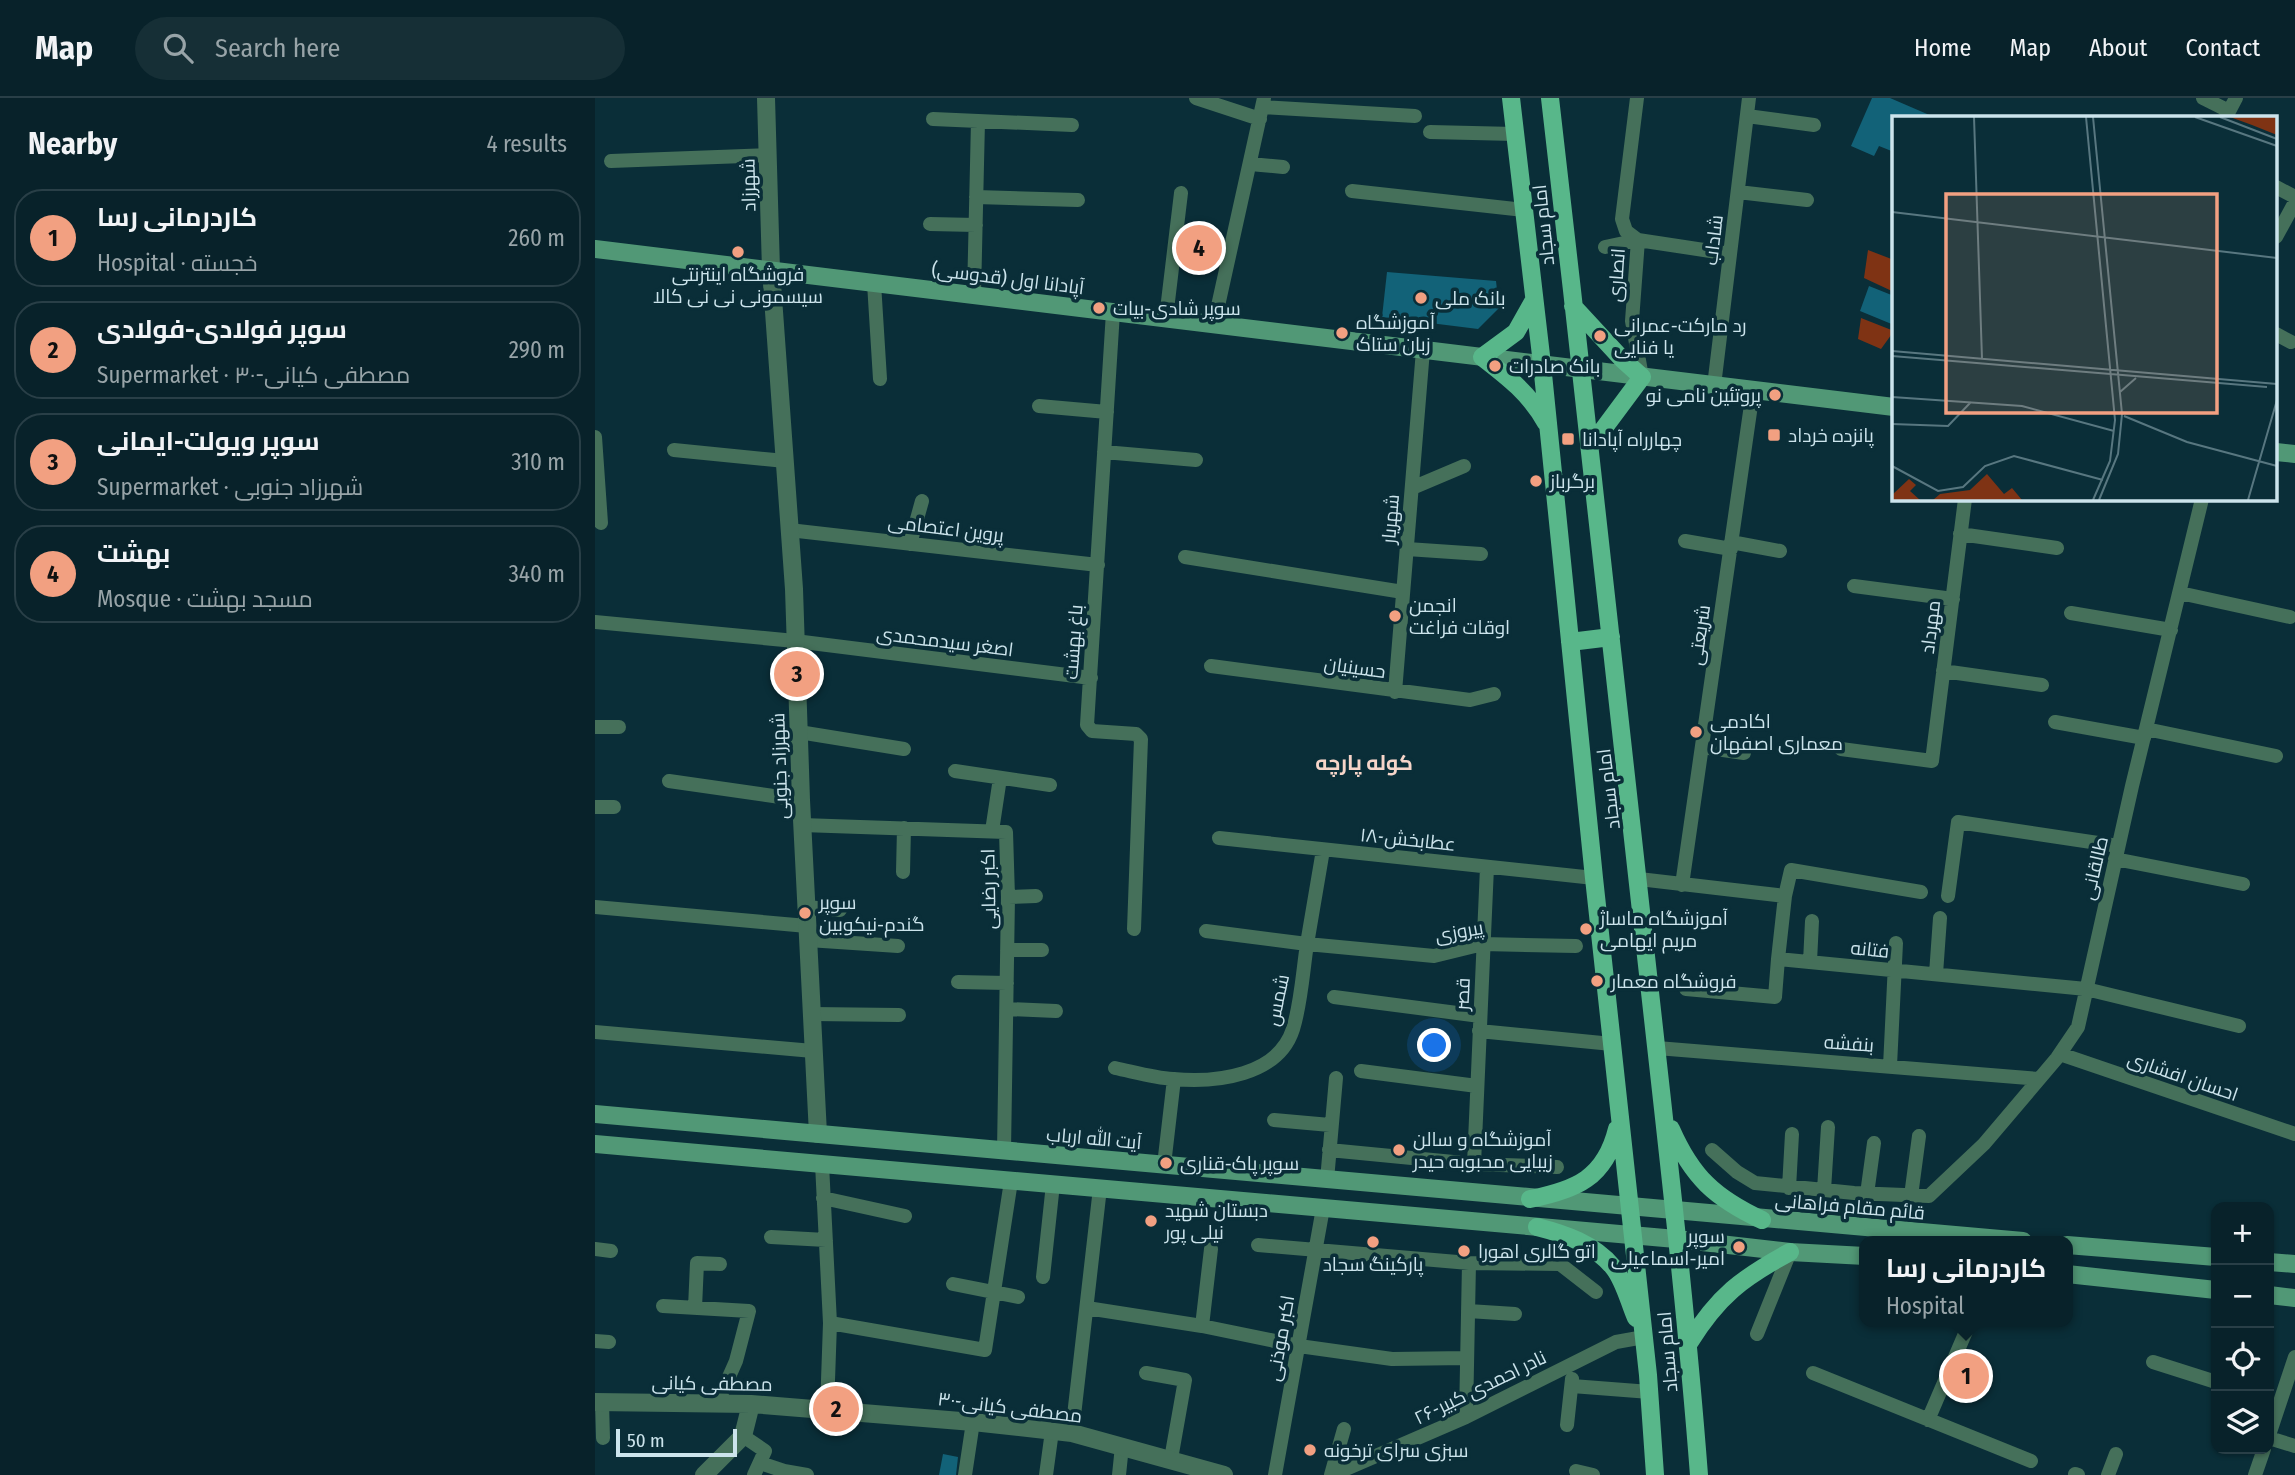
<!DOCTYPE html>
<html lang="en">
<head>
<meta charset="utf-8">
<style>
  body { margin:0; font-family:"Fira Sans Condensed",Cairo,sans-serif; background:#162f36; color:#f1f3f6 }
  .controls { position:absolute; right:21px; bottom:21px; display:grid; overflow:hidden; border-radius:14px; box-shadow:0 2px 5px #0004 }
  .controls button { width:63px; height:63px; display:grid; place-items:center; padding:0; border:0; border-bottom:2px solid #293f47; background:#08222a; color:#f1f3f6; font:35px sans-serif }
  .scale { position:absolute; left:21px; bottom:18px; width:121px; box-sizing:border-box; padding-left:7px; border:4px solid #cce4ec; border-top:0; font-size:19px; line-height:24px; white-space:nowrap; color:#cce4ec; -webkit-text-stroke:5px #0a2e38; paint-order:stroke }
  .you { position:absolute; left:840px; top:948px; width:24px; height:24px; margin:-18px; border:5px solid #fff; border-radius:50%; background:#1a73e8; box-shadow:0 0 0 10px #1a73e833 }
  .badge { display:grid; place-items:center; width:46px; height:46px; border-radius:50%; background:#f2a081; color:#111; font-size:23px; font-weight:700 }
  .pin { position:absolute; translate:-50% -50%; border:4px solid #fff; box-shadow:0 2px 7px #0006 }
  .popup { position:absolute; left:1264px; top:1138px; width:214px; height:91px; box-sizing:border-box; display:grid; place-content:center; border-radius:14px; background:#08222a; filter:drop-shadow(0 2px 5px #0005); font-size:23px; white-space:nowrap; color:#98a4a8 }
  .popup b { font-size:26px; color:#f1f3f6 }
  .popup::after { content:''; position:absolute; left:50%; top:100%; margin-left:-14px; border:14px solid transparent; border-top-color:#08222a }
  .list { margin:0; padding:0; list-style:none }
  h2 { display:flex; justify-content:space-between; align-items:center; height:91px; margin:0; padding:0 28px; font-size:30px }
  h2 small { font-size:23px; font-weight:400; color:#98a4a8 }
  .list li { display:grid; grid-template-columns:46px 1fr auto; gap:21px; align-items:center; box-sizing:border-box; height:98px; margin:0 14px 14px; padding:0 14px; border:2px solid #293f47; border-radius:28px }
  .list b { display:block; font-size:26px; white-space:nowrap }
  .list p { margin:0; font-size:23px; white-space:nowrap; color:#98a4a8 }
  .list em { font-size:23px; font-style:normal; color:#98a4a8 }
  .icon { flex:none; width:38px; height:38px; fill:none; stroke:currentColor; stroke-width:2; stroke-linecap:round; stroke-linejoin:round }
  .map { position:relative; flex:none; width:1700px; height:1377px; overflow:hidden }
  header { display:flex; align-items:center; gap:42px; box-sizing:border-box; height:98px; padding:0 35px; background:#08222a; border-bottom:2px solid #293f47 }
  header strong { font-size:33px }
  nav { display:flex; gap:38px; margin-inline-start:auto; font-size:24px }
  .search { width:490px; height:63px; background:#162f36; display:flex; align-items:center; gap:18px; box-sizing:border-box; padding:0 24px; border-radius:38px; color:#98a4a8; font-size:26px }
  main { display:flex }
  aside { flex:1; background:#08222a }
  .map>svg:first-child { display:block }
  .green { fill:#7f3314 }
  .building { fill:#126278 }
  .lines { fill:none; stroke-linecap:round; stroke-linejoin:round }
  .minor { stroke:#45705a; stroke-width:14 }
  .tertiary { stroke:#45705a; stroke-width:18 }
  .secondary { stroke:#519876; stroke-width:18 }
  .primary { stroke:#58b78a; stroke-width:18 }
  .poi-dot { fill:#f2a081; stroke:#0a2e38; stroke-width:2.5 }
  .labels { text-anchor:middle; stroke-width:7; stroke-linejoin:round; paint-order:stroke }
  .street-label { font-size:19px; fill:#cce4ec; stroke:#0a2e38 }
  .poi-label { font-size:19px; fill:#cce4ec; stroke:#0a2e38; text-anchor:start }
  .neighbourhood-label { font-size:21px; font-weight:bold; fill:#f6d5c9; stroke:#0a2e38 }
  .inset-road { fill:none; stroke:#587780; stroke-width:2 }
  .view { fill:#f2a081; fill-opacity:0.15; stroke:#f2a081; stroke-width:3.5 }
  .inset-edge { fill:none; stroke:#cce4ec; stroke-width:3.5 }
</style>
</head>
<body>
<header>
<strong>Map</strong>
<div class="search"><svg class="icon" aria-label="search" viewBox="0 0 24 24"><circle cx="10" cy="10" r="6"/><path d="M15 15l6 6"/></svg>Search here</div>
<nav><a>Home</a><a>Map</a><a>About</a><a>Contact</a></nav>
</header>
<main>
<aside>
<h2>Nearby<small>4 results</small></h2>
<ul class="list">
<li><span class="badge">1</span><div><b>کاردرمانی رسا</b><p>Hospital · خجسته</p></div><em>260 m</em></li>
<li><span class="badge">2</span><div><b>سوپر فولادی-فولادی</b><p>Supermarket · ۳۰-مصطفی کیانی</p></div><em>290 m</em></li>
<li><span class="badge">3</span><div><b>سوپر ویولت-ایمانی</b><p>Supermarket · شهرزاد جنوبی</p></div><em>310 m</em></li>
<li><span class="badge">4</span><div><b>بهشت</b><p>Mosque · مسجد بهشت</p></div><em>340 m</em></li>
</ul>
</aside>
<div class="map">
<svg width="1700" height="1377" viewBox="0 0 1700 1377">
  <rect width="100%" height="100%" fill="#0a2e38"/>
  <path class="green" d="M 1273,152 L 1299,162 L 1299,194 L 1269,180 Z
    M 1266,220 L 1299,233 L 1286,251 L 1263,241 Z"/>
  <path class="building" d="M 1277,0 L 1295,0 L 1339,19 L 1299,19 L 1299,54 L 1284,48 L 1279,58 L 1256,48 Z
    M 792,174 L 901,183 L 904,210 L 883,231 L 787,219 Z
    M 1274,188 L 1299,198 L 1299,227 L 1265,213 Z
    M 348,1356 L 363,1359 L 361,1377 L 344,1377 Z"/>
  <g class="lines">
    <path class="minor" d="M 601,0 L 665,21
      M 1042,0 L 1027,121 L 1031,133 L 1043,142 L 1037,223 L 1047,279
      M 1608,0 L 1634,13
      M 667,9 L 820,18
      M 1152,18 L 1219,27
      M 1631,19 L 1641,0
      M 338,21 L 477,27
      M 835,34 L 920,36
      M 16,63 L 174,57
      M 655,66 L 688,69
      M 1681,89 L 1700,99
      M 757,93 L 929,112
      M 1143,94 L 1212,102
      M 381,99 L 483,102
      M 335,126 L 381,127
      M 1681,139 L 1700,104
      M 1010,149 L 1043,142 L 1135,156
      M 279,185 L 285,281
      M 379,197 L 383,23
      M 518,214 L 492,627 L 497,633 L 541,636 L 546,641 L 539,831
      M 571,220 L 586,95
      M 619,226 L 669,0
      M 1681,236 L 1696,244
      M 1119,288 L 1154,0
      M 444,308 L 512,314
      M 0,339 L 6,425
      M 79,352 L 190,363
      M 509,354 L 601,362
      M 817,390 L 869,368
      M 194,432 L 503,467
      M 1365,436 L 1462,450
      M 1090,443 L 1136,451
      M 1136,444 L 1185,453
      M 315,446 L 327,403
      M 812,451 L 886,456
      M 590,459 L 808,494
      M 1259,488 L 1358,501
      M 1585,495 L 1695,519
      M 1476,515 L 1576,532
      M 0,524 L 200,543 L 496,580
      M 616,568 L 875,602 L 899,596
      M 1348,573 L 1447,587
      M 800,594 L 828,252
      M 1460,624 L 1549,640
      M 0,629 L 24,629
      M 1551,631 L 1681,658
      M 204,634 L 309,651
      M 1107,649 L 1149,655
      M 1246,651 L 1337,663 L 1370,401
      M 360,673 L 455,687
      M 74,683 L 206,702
      M 0,709 L 19,709
      M 207,727 L 411,734 L 413,799 L 409,1053
      M 397,733 L 405,680
      M 624,740 L 999,780
      M 728,752 L 712,846 L 839,858 L 888,846 L 981,848
      M 1520,761 L 1648,786
      M 308,774 L 309,730
      M 1044,781 L 1190,798 L 1196,772 L 1326,794
      M 1087,787 L 1158,293
      M 1353,798 L 1363,724 L 1523,748
      M 413,799 L 441,798
      M 0,809 L 212,828
      M 211,809 L 245,812
      M 213,842 L 303,848
      M 412,852 L 447,852
      M 1183,861 L 1190,798
      M 1215,864 L 1217,823
      M 1341,876 L 1345,820
      M 363,884 L 412,885
      M 1091,891 L 1180,899 L 1183,861 L 1491,891 L 1644,928
      M 739,899 L 885,918
      M 412,911 L 461,913
      M 217,916 L 304,917
      M 884,933 L 1017,946
      M 0,934 L 218,953
      M 1062,950 L 1444,981
      M 1465,956 L 1700,1036
      M 1295,968 L 1301,845
      M 520,970 C 539,974 559,980 578,981 C 621,985 683,978 698,931 C 706,906 708,872 712,846 L 611,833
      M 766,973 L 882,988
      M 679,1022 L 735,1027
      M 734,1052 L 879,1066 L 962,1069
      M 1117,1052 L 1142,1074 L 1160,1085 L 1259,1095 L 1334,1098 L 1389,1046 L 1462,960 L 1483,929 L 1537,688 L 1607,401
      M 227,1066 L 235,1225 L 232,1311
      M 879,1066 L 892,769
      M 569,1067 L 579,981
      M 732,1082 L 741,980
      M 1194,1090 L 1197,1036
      M 1229,1092 L 1233,1029
      M 1272,1096 L 1279,1045
      M 1316,1098 L 1324,1038
      M 228,1100 L 310,1118
      M 176,1139 L 231,1142
      M 663,1147 L 874,1165 L 965,1166 L 1001,1194
      M 0,1151 L 16,1153
      M 448,1179 L 458,1086
      M 358,1186 L 423,1199
      M 68,1208 L 154,1213 L 141,1263 L 122,1306
      M 100,1210 L 102,1165 L 125,1166
      M 492,1210 L 607,1228 L 704,1248 L 797,1261 L 872,1260
      M 873,1213 L 920,1216
      M 235,1225 L 390,1252 L 416,1083
      M 607,1228 L 616,1151
      M 1162,1236 L 1195,1154
      M 0,1243 L 14,1244
      M 1558,1264 L 1621,1284
      M 551,1275 L 590,1282 L 576,1361
      M 1218,1275 L 1436,1363
      M 977,1288 L 1055,1294
      M 7,1304 L 8,1340
      M 871,1319 L 874,1165
      M 1333,1322 L 1375,1224
      M 972,1327 L 977,1281
      M 477,1335 L 505,1090
      M 1674,1337 L 1700,1259
      M 148,1338 L 170,1353 L 159,1377
      M 1674,1340 L 1700,1348
      M 165,1365 L 189,1373 L 212,1377
      M 981,1373 L 998,1377
      M 1480,1376 L 1483,1377
      M 370,1377 L 378,1324
      M 451,1377 L 457,1333
      M 524,1377 L 527,1348
      M 680,1377 L 728,1110
      M 736,1377 L 749,1331
      M 737,1377 L 871,1319 L 1021,1244 L 1049,1239
      M 1513,1377 L 1521,1356
      M 1660,1377 L 1669,1351"/>
    <path class="tertiary" d="M 171,0 L 176,172 L 199,491 L 206,702 L 223,1036
      M 0,1304 L 156,1306 L 378,1324 L 477,1335 L 629,1377
      M 109,1377 L 148,1338 L 156,1306"/>
    <path class="secondary" d="M 0,151 L 1299,309
      M 1681,354 L 1700,356
      M 0,1016 L 1428,1143
      M 0,1046 L 1081,1141 L 1195,1154 L 1270,1158
      M 1472,1147 L 1621,1159
      M 1674,1164 L 1700,1166
      M 1472,1176 L 1621,1192
      M 1674,1197 L 1700,1200"/>
    <path class="primary" d="M 916,0 L 947,266 L 999,780 L 1053,1277 L 1060,1377
      M 955,0 C 991,316 1028,632 1061,948 C 1077,1091 1093,1234 1104,1377
      M 939,202 L 921,234 L 887,259 C 913,279 935,296 951,325
      M 978,208 L 1027,261 L 1047,279 L 995,349
      M 975,544 L 1016,539
      M 1076,1031 C 1097,1079 1120,1100 1167,1122
      M 935,1101 C 981,1092 1010,1080 1022,1031
      M 942,1129 C 970,1136 999,1146 1018,1169 C 1029,1182 1034,1204 1041,1220
      M 1094,1245 C 1123,1198 1147,1180 1195,1154"/>
  </g>
  <g class="poi-dot">
    <circle cx="143" cy="154" r="7"/>
    <circle cx="826" cy="200" r="7"/>
    <circle cx="504" cy="210" r="7"/>
    <circle cx="747" cy="235" r="7"/>
    <circle cx="1005" cy="238" r="7"/>
    <circle cx="900" cy="268" r="7"/>
    <circle cx="1180" cy="297" r="7"/>
    <rect x="1172" y="330" width="14" height="14" rx="3.5"/>
    <rect x="966" y="334" width="14" height="14" rx="3.5"/>
    <circle cx="941" cy="383" r="7"/>
    <circle cx="800" cy="518" r="7"/>
    <circle cx="1101" cy="634" r="7"/>
    <circle cx="210" cy="815" r="7"/>
    <circle cx="991" cy="831" r="7"/>
    <circle cx="1002" cy="883" r="7"/>
    <circle cx="804" cy="1052" r="7"/>
    <circle cx="571" cy="1065" r="7"/>
    <circle cx="556" cy="1123" r="7"/>
    <circle cx="778" cy="1144" r="7"/>
    <circle cx="1144" cy="1149" r="7"/>
    <circle cx="869" cy="1153" r="7"/>
    <circle cx="715" cy="1352" r="7"/>
  </g>
  <g class="labels">
    <g class="street-label">
      <text transform="translate(153 87) rotate(-91)" y="7">شهرزاد</text>
      <text transform="translate(948 127) rotate(-96)" y="7">امام سجاد</text>
      <text transform="translate(1118 142) rotate(-83)" y="7">شاداب</text>
      <text transform="translate(1021 177) rotate(-86)" y="7">انصاری</text>
      <text transform="translate(413 180) rotate(7)" y="7">آپادانا اول (قدوسی)</text>
      <text transform="translate(795 421) rotate(-85)" y="7">شهریار</text>
      <text transform="translate(351 430) rotate(7)" y="7">پروین اعتصامی</text>
      <text transform="translate(1335 529) rotate(-83)" y="7">مهرداد</text>
      <text transform="translate(1104 537) rotate(-82)" y="7">شریعتی</text>
      <text transform="translate(350 543) rotate(7)" y="7">اصغر سیدمحمدی</text>
      <text transform="translate(478 544) rotate(-86)" y="7">باغ بهشت</text>
      <text transform="translate(760 569) rotate(8)" y="7">حسینیان</text>
      <text transform="translate(184 668) rotate(-92)" y="7">شهرزاد جنوبی</text>
      <text transform="translate(1013 691) rotate(-97)" y="7">امام سجاد</text>
      <text transform="translate(813 741) rotate(6)" y="7">۱۸-عطابخش</text>
      <text transform="translate(1499 770) rotate(-77)" y="7">طالقانی</text>
      <text transform="translate(393 791) rotate(-91)" y="7">اکبر رضایی</text>
      <text transform="translate(864 833) rotate(-10)" y="7">پیروزی</text>
      <text transform="translate(1275 851) rotate(6)" y="7">فتانه</text>
      <text transform="translate(867 896) rotate(-87)" y="7">قصر</text>
      <text transform="translate(682 902) rotate(-78)" y="7">شمس</text>
      <text transform="translate(1254 945) rotate(4)" y="7">بنفشه</text>
      <text transform="translate(1588 978) rotate(19)" y="7">احسان افشاری</text>
      <text transform="translate(499 1040) rotate(5)" y="7">آیت الله ارباب</text>
      <text transform="translate(1255 1108) rotate(5)" y="7">قائم مقام فراهانی</text>
      <text transform="translate(685 1240) rotate(-80)" y="7">اکبر موذنی</text>
      <text transform="translate(1072 1254) rotate(-95)" y="7">امام سجاد</text>
      <text transform="translate(117 1285) rotate(1)" y="7">مصطفی کیانی</text>
      <text transform="translate(885 1289) rotate(-26)" y="7">۲۶-نادر احمدی کبیر</text>
      <text transform="translate(415 1309) rotate(7)" y="7">۳۰-مصطفی کیانی</text>
    </g>
    <g class="poi-label">
      <text x="143" y="183" text-anchor="middle">فروشگاه اینترنتی<tspan x="143" dy="22">سیسمونی نی نی کالا</tspan></text>
      <text x="840" y="207">بانک ملی</text>
      <text x="518" y="217">سوپر شادی-بیات</text>
      <text x="761" y="231">آموزشگاه<tspan x="761" dy="22">زبان ستاک</tspan></text>
      <text x="1019" y="234">رد مارکت-عمرانی<tspan x="1019" dy="22">یا فنایی</tspan></text>
      <text x="914" y="275">بانک صادرات</text>
      <text x="1166" y="304" text-anchor="end">پروتئین نامی نو</text>
      <text x="1193" y="344">پانزده خرداد</text>
      <text x="987" y="348">چهارراه آپادانا</text>
      <text x="955" y="390">برگرباز</text>
      <text x="814" y="514">انجمن<tspan x="814" dy="22">اوقات فراغت</tspan></text>
      <text x="1115" y="630">اکادمی<tspan x="1115" dy="22">معماری اصفهان</tspan></text>
      <text x="224" y="811">سوپر<tspan x="224" dy="22">گندم-نیکوبین</tspan></text>
      <text x="1005" y="827">آموزشگاه ماساژ<tspan x="1005" dy="22">مریم ایهامی</tspan></text>
      <text x="1016" y="890">فروشگاه معمار</text>
      <text x="818" y="1048">آموزشگاه و سالن<tspan x="818" dy="22">زیبایی محبوبه حیدر</tspan></text>
      <text x="585" y="1072">سوپر پاک-قناری</text>
      <text x="570" y="1119">دبستان شهید<tspan x="570" dy="22">نیلی پور</tspan></text>
      <text x="1130" y="1145" text-anchor="end">سوپر<tspan x="1130" dy="22">امیر-اسماعیلی</tspan></text>
      <text x="883" y="1160">اتو گالری اهورا</text>
      <text x="778" y="1173" text-anchor="middle">پارکینگ سجاد</text>
      <text x="729" y="1359">سبزی سرای ترخونه</text>
    </g>
    <g class="neighbourhood-label">
      <text x="769" y="672">کوله پارچه</text>
    </g>
  </g>
  <g transform="translate(1297 18)">
    <rect width="385" height="385" fill="#0a2e38"/>
    <path d="M 338,1 L 385,1 L 385,19 L 360,9 ZM 95,358 L 112,378 L 120,372 L 130,384 L 41,384 L 48,378 L 78,374 ZM 17,363 L 24,369 L 18,375 L 28,384 L 0,384 L 0,379 Z" fill="#7f3314"/>
    <path class="inset-road" d="M 82,1 L 90,243M 194,1 L 223,304 L 218,345 L 201,384M 201,1 L 230,298 L 226,338 L 207,384M 303,1 L 385,30M 328,1 L 385,23M 0,96 L 385,142M 0,235 L 385,268M 0,240 L 375,271M 228,276 L 244,262M 0,281 L 130,290 L 222,315M 232,300 L 295,326 L 385,350M 0,308 L 56,310 L 79,286M 0,350 L 46,375 L 71,371 L 93,350 L 122,340 L 211,364M 356,384 L 385,284"/>
    <path class="view" d="M 54,78 L 325,78 L 325,297 L 54,297 Z"/>
    <rect width="385" height="385" class="inset-edge"/>
  </g>
</svg>
<div class="controls">
<button>+</button>
<button>−</button>
<button><svg class="icon" aria-label="locate" viewBox="0 0 24 24"><circle cx="12" cy="12" r="6"/><path d="M12 2v4M12 18v4M2 12h4M18 12h4"/></svg></button>
<button><svg class="icon" aria-label="layers" viewBox="0 0 24 24"><path d="M12 4l9 5-9 5-9-5zM3 14l9 5 9-5"/></svg></button>
</div>
<div class="scale">50 m</div>
<div class="you"></div>
<div class="pin badge" style="left:1371px;top:1278px">1</div>
<div class="popup"><b>کاردرمانی رسا</b>Hospital</div>
<div class="pin badge" style="left:241px;top:1311px">2</div>
<div class="pin badge" style="left:202px;top:576px">3</div>
<div class="pin badge" style="left:604px;top:150px">4</div>
</div>
</main>
</body>
</html>
